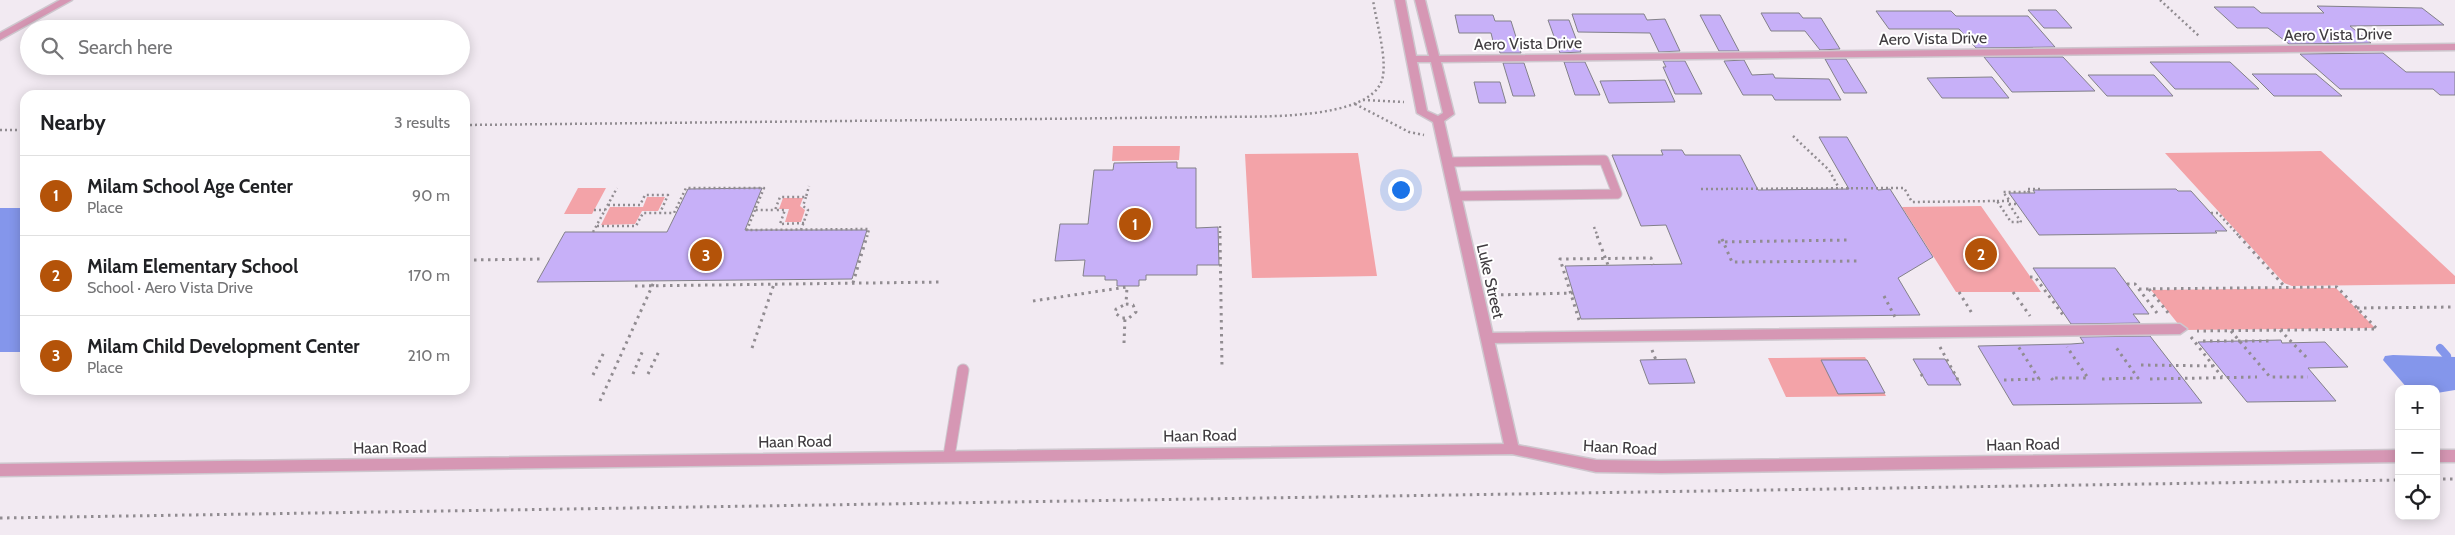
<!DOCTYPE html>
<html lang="en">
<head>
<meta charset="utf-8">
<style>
  body { margin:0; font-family:Cabin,sans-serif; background:#f6f6f6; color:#202124 }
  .controls { position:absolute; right:15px; bottom:15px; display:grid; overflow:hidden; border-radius:10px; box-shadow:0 2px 12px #0003 }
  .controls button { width:45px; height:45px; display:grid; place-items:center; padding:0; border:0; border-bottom:1px solid #e0e0e0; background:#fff; color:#202124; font:25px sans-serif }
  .you { position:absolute; left:1400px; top:189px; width:18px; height:18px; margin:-12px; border:4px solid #fff; border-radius:50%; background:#1a73e8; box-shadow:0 0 0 8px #1a73e833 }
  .badge { display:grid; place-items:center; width:32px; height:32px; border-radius:50%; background:#b45309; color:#fff; font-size:16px; font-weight:700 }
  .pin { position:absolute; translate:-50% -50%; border:2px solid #fff; box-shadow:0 1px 5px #0006 }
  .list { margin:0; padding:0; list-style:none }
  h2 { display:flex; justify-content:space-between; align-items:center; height:65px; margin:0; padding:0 20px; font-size:21px }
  h2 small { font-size:16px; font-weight:400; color:#757577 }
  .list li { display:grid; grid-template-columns:32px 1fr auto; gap:15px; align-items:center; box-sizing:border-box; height:80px; padding:0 20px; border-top:1px solid #e0e0e0 }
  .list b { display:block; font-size:19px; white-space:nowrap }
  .list p { margin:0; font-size:16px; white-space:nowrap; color:#757577 }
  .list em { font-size:16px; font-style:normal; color:#757577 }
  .icon { flex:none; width:28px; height:28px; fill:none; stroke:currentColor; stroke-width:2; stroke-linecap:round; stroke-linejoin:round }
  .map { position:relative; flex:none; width:2455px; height:535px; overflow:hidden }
  .search { position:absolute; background:#fff; box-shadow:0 2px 12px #0003; left:20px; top:20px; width:450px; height:55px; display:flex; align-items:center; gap:12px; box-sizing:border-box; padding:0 18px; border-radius:28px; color:#757577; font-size:19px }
  .panel { position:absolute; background:#fff; box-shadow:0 2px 12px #0003; left:20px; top:90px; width:450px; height:305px; border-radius:15px }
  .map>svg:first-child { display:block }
  .green { fill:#f3a3a8 }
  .water { fill:#8496eb }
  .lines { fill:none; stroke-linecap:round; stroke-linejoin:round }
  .stream { stroke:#8496eb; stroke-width:8 }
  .building { fill:#c7b0f8; stroke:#838189 }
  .service-far1-casing { stroke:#cec7ce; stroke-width:11 }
  .service-casing { stroke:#cec7ce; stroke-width:13 }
  .pedestrian-casing { stroke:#cec7ce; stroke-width:3 }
  .minor-casing { stroke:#cec7ce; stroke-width:3 }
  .tertiary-casing { stroke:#cec7ce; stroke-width:3 }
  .path-far1 { stroke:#918c91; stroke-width:2.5; stroke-dasharray:2 3; stroke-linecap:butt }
  .path { stroke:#918c91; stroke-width:3; stroke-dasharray:2.5 4.5; stroke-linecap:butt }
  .service-far1 { stroke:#d697b4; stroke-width:9 }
  .service { stroke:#d697b4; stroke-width:11 }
  .pedestrian { fill:#d697b4; fill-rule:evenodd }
  .minor { fill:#d697b4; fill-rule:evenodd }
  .tertiary { fill:#d697b4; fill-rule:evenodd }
  .labels { text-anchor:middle; stroke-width:4; stroke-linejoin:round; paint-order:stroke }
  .street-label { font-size:16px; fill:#3f3b3f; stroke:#fff }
</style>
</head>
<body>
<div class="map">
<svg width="2455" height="535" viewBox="0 0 2455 535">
  <rect width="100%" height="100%" fill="#f2eaf2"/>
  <path class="green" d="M 1113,146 L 1180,146 L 1179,160 L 1112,161 Z
    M 2321,151 L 2455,276 L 2455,284 L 2292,286 L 2284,283 L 2165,153 Z
    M 1358,153 L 1377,276 L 1252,278 L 1245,154 Z
    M 578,188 L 606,188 L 592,214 L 564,214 Z
    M 647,197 L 665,197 L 658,211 L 642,211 L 635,224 L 601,225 L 610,207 L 643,207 Z
    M 783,198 L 803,198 L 800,206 L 805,210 L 801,222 L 785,222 L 789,209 L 779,209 Z
    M 1981,206 L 2041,292 L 1956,292 L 1902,207 Z
    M 2336,288 L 2375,328 L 2183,330 L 2151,290 Z
    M 1865,357 L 1886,396 L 1786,397 L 1768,358 Z"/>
  <path class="water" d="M 0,208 L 25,208 L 25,352 L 0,352 Z
    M 2393,355 L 2455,357 L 2455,390 L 2437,393 L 2436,389 L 2408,389 L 2383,360 L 2385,356 Z"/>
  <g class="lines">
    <path class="stream" d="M 2440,348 L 2447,356"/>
  </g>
  <path class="building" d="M 2317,6 L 2422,8 L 2444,25 L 2350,26 L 2371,43 L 2289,44 L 2268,28 L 2237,28 L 2214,7 L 2254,7 L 2261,13 L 2324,13 Z
    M 2028,10 L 2056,10 L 2072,28 L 2044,28 Z
    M 1876,11 L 1951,11 L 1956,16 L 2028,16 L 2055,47 L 1976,48 L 1959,29 L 1889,29 Z
    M 1761,13 L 1799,13 L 1803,18 L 1821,18 L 1840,49 L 1820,50 L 1805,31 L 1771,31 Z
    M 1572,14 L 1644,14 L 1647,20 L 1665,19 L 1680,51 L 1659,52 L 1650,33 L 1578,32 Z
    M 1455,15 L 1493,15 L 1495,21 L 1511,21 L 1521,53 L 1500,53 L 1498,45 L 1494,45 L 1491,33 L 1459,33 Z
    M 1700,15 L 1720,15 L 1739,51 L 1719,51 Z
    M 1548,20 L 1569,20 L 1581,52 L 1560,53 Z
    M 2383,53 L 2406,72 L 2455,72 L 2455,95 L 2440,95 L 2433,89 L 2340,89 L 2300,54 Z
    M 1984,57 L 2063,57 L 2095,91 L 2012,92 Z
    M 1825,59 L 1846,59 L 1867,93 L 1844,93 Z
    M 1744,60 L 1752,75 L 1773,74 L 1775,78 L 1829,79 L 1841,100 L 1775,100 L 1772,95 L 1743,95 L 1724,61 Z
    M 1663,61 L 1685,61 L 1702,94 L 1675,94 L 1663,67 L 1666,67 Z
    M 1564,62 L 1585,62 L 1600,95 L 1575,95 Z
    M 2150,62 L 2230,62 L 2259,89 L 2175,89 Z
    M 1503,63 L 1524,63 L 1535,96 L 1513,96 Z
    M 2252,74 L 2316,74 L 2342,96 L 2274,96 Z
    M 2088,75 L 2154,75 L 2173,96 L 2107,96 Z
    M 1992,77 L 2009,98 L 1942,98 L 1927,78 Z
    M 1665,80 L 1675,102 L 1609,103 L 1600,81 Z
    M 1474,82 L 1500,82 L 1506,103 L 1479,103 Z
    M 1819,137 L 1847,137 L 1878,190 L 1890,189 L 1933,257 L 1898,278 L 1920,315 L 1581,319 L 1565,266 L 1682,264 L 1666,225 L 1641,226 L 1612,155 L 1663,155 L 1661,150 L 1682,150 L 1685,155 L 1740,155 L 1758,190 L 1849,189 Z
    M 1177,162 L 1177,168 L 1196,168 L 1196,228 L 1218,227 L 1219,265 L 1197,265 L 1197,275 L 1146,275 L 1146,280 L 1139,280 L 1139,286 L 1117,286 L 1117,280 L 1105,280 L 1105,276 L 1083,276 L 1085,260 L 1055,261 L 1060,224 L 1088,224 L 1094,170 L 1113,170 L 1114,163 Z
    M 762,188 L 745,230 L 867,230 L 852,279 L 537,282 L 565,232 L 667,232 L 688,189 Z
    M 2176,189 L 2178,191 L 2191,191 L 2227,231 L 2215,231 L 2217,233 L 2039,235 L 2009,193 L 2035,193 L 2033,190 Z
    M 2033,268 L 2115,268 L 2149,314 L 2133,314 L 2140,323 L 2071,324 Z
    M 2150,336 L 2202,403 L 2013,405 L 1978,346 L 2071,344 L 2084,343 L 2080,337 Z
    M 2281,340 L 2282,343 L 2325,342 L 2348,367 L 2308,368 L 2336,401 L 2247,402 L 2198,342 Z
    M 1686,359 L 1695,383 L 1649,384 L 1640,360 Z
    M 1913,359 L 1945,359 L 1961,385 L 1928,385 Z
    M 1821,360 L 1867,360 L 1885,393 L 1838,394 Z"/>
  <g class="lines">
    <defs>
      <path id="service-far1" d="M 1448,162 L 1604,160 L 1617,194 L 1456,196"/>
      <path id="service" d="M 949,456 L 963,370"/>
      <path id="pedestrian" d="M 2180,324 L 2187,329 L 2180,334 L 1488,343 L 1483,341 L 1481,338 L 1483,335 L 1488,333 Z"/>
      <path id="minor" d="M 60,0 L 72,0 L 0,40 L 0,33 Z
        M 1395,0 L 1405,0 L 1416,56 L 1429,56 L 1415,0 L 1425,0 L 1439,56 L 2455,44 L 2455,50 L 1441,62 L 1454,114 L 1444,121 L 1519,449 L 1517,453 L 1512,454 L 1507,453 L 1505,449 L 1433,122 L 1417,113 ZM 1417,62 L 1431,62 L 1443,113 L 1438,116 L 1427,111 Z"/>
      <path id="tertiary" d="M 1512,444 L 1596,460 L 1661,461 L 2399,450 L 2399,462 L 1661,473 L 1596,472 L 1512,454 L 0,476 L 0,464 Z
        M 2436,450 L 2455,450 L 2455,462 L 2436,462 Z"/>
    </defs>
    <use href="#service-far1" class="service-far1-casing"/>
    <use href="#service" class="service-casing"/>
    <use href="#pedestrian" class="pedestrian-casing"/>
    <use href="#minor" class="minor-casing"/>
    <use href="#tertiary" class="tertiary-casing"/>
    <path class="path-far1" d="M 2160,0 L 2199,36
      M 1363,100 L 1404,102
      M 1355,104 L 1409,132 L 1424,135
      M 465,125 L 1221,117 C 1257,116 1369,121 1382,80 C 1388,60 1376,21 1373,0
      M 0,130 L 25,130
      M 1793,136 L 1829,170 L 1839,188
      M 1701,189 L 1904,188 L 1912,202 L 1997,201 L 2011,222 L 2022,222
      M 1997,201 L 2010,201 L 2003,192 L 2029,192 L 2027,189 L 2040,189
      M 2009,204 L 2021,222
      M 2009,204 L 2016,204
      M 608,205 L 640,205 L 645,195 L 668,195 L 660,213
      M 594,210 L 605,210
      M 755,210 L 747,230 L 869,229 L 867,237
      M 2211,213 L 2218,213 L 2240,237
      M 804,223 L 780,224 L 785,210 L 775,210 L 780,197 L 806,197 L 809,186
      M 597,226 L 636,226 L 643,213 L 674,213 L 686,188 L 764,188 L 755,210 L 775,210
      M 1220,226 L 1220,237
      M 1594,227 L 1598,237
      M 801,230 L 808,210 L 803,206 L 806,197
      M 593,232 L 617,188"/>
    <path class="path" d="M 1220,236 L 1222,367
      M 1597,236 L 1608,265
      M 2239,236 L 2285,287
      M 1722,239 L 1732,262 L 1860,261
      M 1718,242 L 1848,240
      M 467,260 L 544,259
      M 2030,277 L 2035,277 L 2063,315
      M 853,283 L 867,236
      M 2127,284 L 2135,284 L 2157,313
      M 635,286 L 943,282
      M 2139,289 L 2337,287 L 2377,329 L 2197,331
      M 2149,289 L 2169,314
      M 1959,292 L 1973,315
      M 2013,292 L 2030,316
      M 1494,295 L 1573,293
      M 1884,296 L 1895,317
      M 1033,301 L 1127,287 L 1126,304
      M 1126,304 L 1133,305 L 1136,312 L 1129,318 L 1122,318 L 1115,313 L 1116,309 Z
      M 2357,308 L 2455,307
      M 1579,320 L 1560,259 L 1651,258 L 1653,265
      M 2280,330 L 2309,360
      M 2231,331 L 2270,377 L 2308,377
      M 2191,337 L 2222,377
      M 2203,341 L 2272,341
      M 1124,343 L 1125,318
      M 1940,347 L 1958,380
      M 752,348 L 774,284
      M 1652,350 L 1656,360
      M 2141,365 L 2213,366
      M 633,374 L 643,350
      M 648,374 L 660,349
      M 1921,374 L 1925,380
      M 593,375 L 605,350
      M 2102,379 L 2138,378 L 2115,346
      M 2150,379 L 2257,377
      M 2004,380 L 2039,379 L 2018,346
      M 2053,380 L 2051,378 L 2088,378 L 2067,347
      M 600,401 L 654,282
      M 2436,479 L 2455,479
      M 0,518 L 2399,480"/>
    <use href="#service-far1" class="service-far1"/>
    <use href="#service" class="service"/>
    <use href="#pedestrian" class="pedestrian"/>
    <use href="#minor" class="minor"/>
    <use href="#tertiary" class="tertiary"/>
  </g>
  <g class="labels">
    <g class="street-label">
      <text transform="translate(2338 34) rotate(-1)" y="6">Aero Vista Drive</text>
      <text transform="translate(1933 38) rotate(-1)" y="6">Aero Vista Drive</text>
      <text transform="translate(1528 43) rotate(-1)" y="6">Aero Vista Drive</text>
      <text transform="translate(1491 281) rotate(77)" y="6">Luke Street</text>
      <text transform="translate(1200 435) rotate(-1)" y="6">Haan Road</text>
      <text transform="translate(795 441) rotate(-1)" y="6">Haan Road</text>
      <text transform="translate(2023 444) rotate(-1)" y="6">Haan Road</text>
      <text transform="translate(390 447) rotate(-1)" y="6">Haan Road</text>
      <text transform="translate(1620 447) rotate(3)" y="6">Haan Road</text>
    </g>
  </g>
</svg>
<div class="controls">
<button>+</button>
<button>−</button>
<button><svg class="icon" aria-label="locate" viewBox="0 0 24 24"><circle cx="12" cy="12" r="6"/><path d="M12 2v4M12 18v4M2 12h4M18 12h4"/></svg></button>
</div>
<div class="you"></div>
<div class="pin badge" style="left:1135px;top:224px">1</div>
<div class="pin badge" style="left:1981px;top:254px">2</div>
<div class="pin badge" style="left:706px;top:255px">3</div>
<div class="search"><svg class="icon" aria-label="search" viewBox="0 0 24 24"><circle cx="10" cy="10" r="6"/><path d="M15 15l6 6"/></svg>Search here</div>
<section class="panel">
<h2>Nearby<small>3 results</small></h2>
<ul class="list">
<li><span class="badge">1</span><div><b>Milam School Age Center</b><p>Place</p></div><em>90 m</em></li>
<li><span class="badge">2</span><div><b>Milam Elementary School</b><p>School · Aero Vista Drive</p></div><em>170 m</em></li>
<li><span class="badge">3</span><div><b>Milam Child Development Center</b><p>Place</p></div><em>210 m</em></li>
</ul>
</section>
</div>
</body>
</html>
